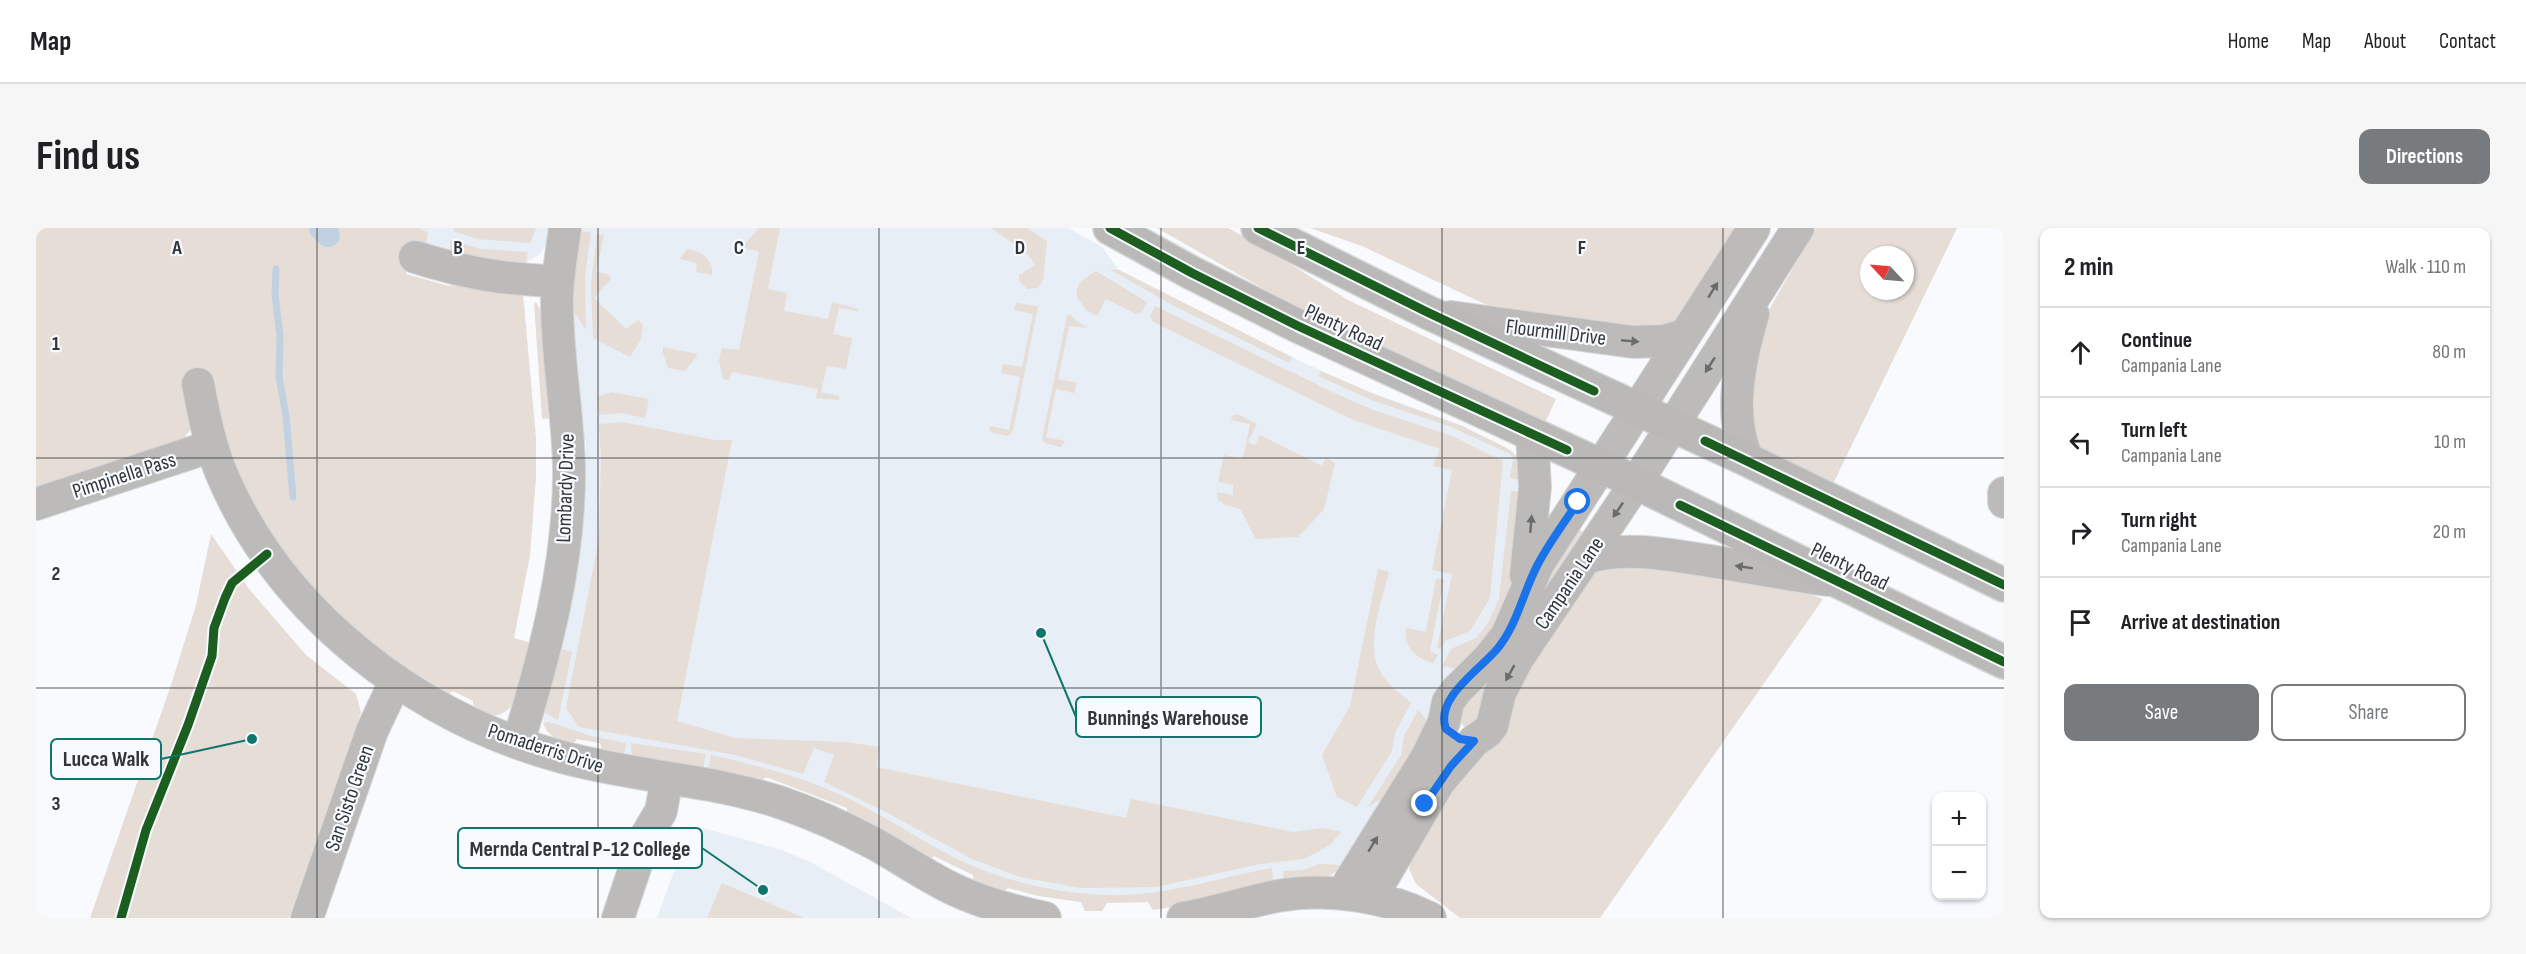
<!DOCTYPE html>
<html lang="en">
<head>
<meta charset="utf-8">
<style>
  body { margin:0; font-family:"Sofia Sans Condensed",sans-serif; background:#f6f6f6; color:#202124 }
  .controls { position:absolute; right:18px; bottom:18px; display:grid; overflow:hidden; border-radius:12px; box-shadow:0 2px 4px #0004 }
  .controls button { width:54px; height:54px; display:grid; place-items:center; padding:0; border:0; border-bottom:2px solid #e0e0e0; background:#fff; color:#202124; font:30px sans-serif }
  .compass { position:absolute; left:1824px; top:18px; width:54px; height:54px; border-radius:50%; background:#fff; box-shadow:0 2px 4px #0004; rotate:296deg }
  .stop { position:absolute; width:18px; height:18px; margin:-14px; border:4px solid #1a73e8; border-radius:50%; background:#fff }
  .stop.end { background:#1a73e8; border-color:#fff; box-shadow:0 2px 6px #0008 }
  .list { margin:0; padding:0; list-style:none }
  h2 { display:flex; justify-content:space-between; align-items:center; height:78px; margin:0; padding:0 24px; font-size:26px }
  h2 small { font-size:20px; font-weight:400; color:#757577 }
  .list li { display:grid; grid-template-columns:39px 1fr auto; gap:18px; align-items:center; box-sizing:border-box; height:90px; padding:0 24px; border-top:2px solid #e0e0e0 }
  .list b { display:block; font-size:22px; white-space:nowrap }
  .list p { margin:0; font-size:20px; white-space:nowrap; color:#757577 }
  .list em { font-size:20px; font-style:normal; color:#757577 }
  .actions { display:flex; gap:12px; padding:18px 24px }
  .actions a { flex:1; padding:14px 0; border:2px solid #787b7d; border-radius:12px; text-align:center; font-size:21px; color:#787b7d }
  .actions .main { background:#787b7d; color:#fff }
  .icon { flex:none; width:33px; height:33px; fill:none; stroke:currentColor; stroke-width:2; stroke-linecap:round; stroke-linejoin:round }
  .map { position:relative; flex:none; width:1968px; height:690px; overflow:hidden; border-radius:12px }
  header { display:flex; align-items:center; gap:36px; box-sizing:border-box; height:84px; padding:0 30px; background:#fff; border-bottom:2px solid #e0e0e0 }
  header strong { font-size:28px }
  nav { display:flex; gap:33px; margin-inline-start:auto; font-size:21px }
  .intro { display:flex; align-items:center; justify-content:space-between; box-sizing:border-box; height:144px; padding:0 36px }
  h1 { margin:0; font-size:42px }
  .button { padding:15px 27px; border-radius:12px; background:#787b7d; color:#fff; font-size:21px; font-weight:700 }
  main { display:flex; gap:36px; padding:0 36px }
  aside { flex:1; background:#fff; border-radius:12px; box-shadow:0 2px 4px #0004 }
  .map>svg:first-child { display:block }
  .built { fill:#e8eef5 }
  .green { fill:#e5ddd6; fill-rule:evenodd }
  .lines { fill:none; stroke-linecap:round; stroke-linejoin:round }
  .stream { stroke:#c1d1e2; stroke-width:7 }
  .canal { stroke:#c1d1e2; stroke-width:24 }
  .minor-casing { stroke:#d5d7d9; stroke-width:34 }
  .highway-casing { stroke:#d5d7d9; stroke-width:36 }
  .minor { stroke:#bcbbb9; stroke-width:32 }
  .highway { stroke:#bab9b7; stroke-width:33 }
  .cycleway-casing { stroke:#f7fafe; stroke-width:13 }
  .cycleway { stroke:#1b5e20; stroke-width:9 }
  .oneway { fill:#6a6b6c }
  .route { stroke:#1a73e8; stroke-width:8 }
  .grid { fill:none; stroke:#333638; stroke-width:1.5; stroke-opacity:0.55 }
  .labels { text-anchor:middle; stroke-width:4.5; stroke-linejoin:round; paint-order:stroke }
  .street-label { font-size:21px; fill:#333638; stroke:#f7fafe }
  .grid-label { font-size:20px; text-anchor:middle; font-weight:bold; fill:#333638; stroke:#f7fafe; stroke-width:4.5; stroke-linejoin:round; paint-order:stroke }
  .leader { fill:none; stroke:#0f766e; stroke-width:2 }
  .callout-dot { fill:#0f766e; stroke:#f7fafe; stroke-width:2 }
  .callout { fill:#f7fafe; stroke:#0f766e; stroke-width:2 }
  .callout-label { font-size:22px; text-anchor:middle; font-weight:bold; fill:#333638 }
</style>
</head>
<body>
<header>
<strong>Map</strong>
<nav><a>Home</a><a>Map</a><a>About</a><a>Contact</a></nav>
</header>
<div class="intro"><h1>Find us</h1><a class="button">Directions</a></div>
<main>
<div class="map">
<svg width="1968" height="690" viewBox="0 0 1968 690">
  <rect width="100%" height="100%" fill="#f8fafd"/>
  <path class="built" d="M 378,0 L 514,0 L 511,15 L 504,26 L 484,38 L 423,26 L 375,10 Z
    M 543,0 L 1032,0 L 1066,19 L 1083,42 L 1187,96 L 1315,157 L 1424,197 L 1476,223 L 1487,237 L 1479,366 L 1323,621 L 1294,649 L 1134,679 L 1117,682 L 1112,674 L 1071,675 L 1066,683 L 1049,683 L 1045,674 L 1003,668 L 972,660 L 964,666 L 938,656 L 937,647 L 898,628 L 892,634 L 811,589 L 811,580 L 749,555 L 730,549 L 722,555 L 567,524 L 564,515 L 541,511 L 535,518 L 510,503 L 506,485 L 520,427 L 526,421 L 531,398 L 548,290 L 550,214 L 542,205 L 535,84 Z
    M 663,599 L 746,622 L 774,634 L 875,690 L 621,690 L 652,605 Z"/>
  <path class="green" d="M 0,0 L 384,0 L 392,5 L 390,15 L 381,12 L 370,46 L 413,58 L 424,55 L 487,65 L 500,210 L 500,249 L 494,327 L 478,410 L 492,414 L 498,424 C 491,442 482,485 461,487 C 453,489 445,485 438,483 L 437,473 L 417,463 L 409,468 L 314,400 L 265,348 L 156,194 L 154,202 L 144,215 L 0,262 Z
    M 418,0 L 500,0 L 494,15 L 441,11 L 417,3 Z
    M 723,0 L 744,0 L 732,61 L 751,65 L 748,83 L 792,91 L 796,74 L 822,81 L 822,83 L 803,80 L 797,106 L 816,110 L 810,141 L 791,138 L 785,164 L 804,168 L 802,172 L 780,170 L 782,161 L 696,144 L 693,152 L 687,151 L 683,132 L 686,120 L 703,122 L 723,24 L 706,19 Z
    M 955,0 L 991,0 L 1011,13 L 1007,52 L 1002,60 L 991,61 L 983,53 L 983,47 L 999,37 L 992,26 Z
    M 1121,0 L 1192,0 L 1222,16 L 1312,72 L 1520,171 L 1506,201 L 1263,81 Z
    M 1274,0 L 1703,0 L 1640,95 L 1621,103 L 1472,85 L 1444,74 L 1326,18 Z
    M 1780,0 L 1921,0 L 1797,256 L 1725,220 L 1719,213 L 1711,187 L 1730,87 ZM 1833,27 L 1869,27 L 1869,63 L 1833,63 Z
    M 546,3 L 555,5 L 549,48 L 550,102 L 535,79 L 542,6 Z
    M 561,6 L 568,7 L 560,44 L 572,46 L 575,51 L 558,70 L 590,101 L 602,92 L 607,97 L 605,111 L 594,129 L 557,110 L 555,57 Z
    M 414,12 L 445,21 L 492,24 L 489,36 L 484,38 L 423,26 L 414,22 Z
    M 651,21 C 666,23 678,32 676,47 L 660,44 L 661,35 L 644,31 Z
    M 1073,41 L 1083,42 L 1256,129 L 1253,135 L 1140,79 Z
    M 1060,43 L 1111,74 L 1106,84 L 1100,86 L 1070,71 L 1061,88 L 1050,82 L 1041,69 C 1039,54 1049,50 1060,43 Z
    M 500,74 L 507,87 L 516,190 L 506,191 L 498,75 Z
    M 980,75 L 1002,78 L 977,203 L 972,208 L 957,205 L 953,201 L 954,198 L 973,202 L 984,149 L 965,145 L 967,136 L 986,139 L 997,86 L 978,82 Z
    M 1119,78 L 1303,167 L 1337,182 L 1414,207 L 1467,233 L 1454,370 L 1434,403 L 1409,413 L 1405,421 L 1401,420 L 1416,346 L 1396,342 L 1416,242 L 1397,238 L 1404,221 L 1317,192 L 1117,94 L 1114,88 Z
    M 1034,86 L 1040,93 L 1052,100 L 1033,98 L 1022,151 L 1041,155 L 1038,165 L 1020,161 L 1010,209 L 1029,213 L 1025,219 L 1009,215 L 1006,211 L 1031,88 Z
    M 627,119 L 661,126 L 661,127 L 649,143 L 632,140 L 627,125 Z
    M 1285,143 L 1343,168 L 1424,197 L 1469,219 L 1482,229 L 1489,253 L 1474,250 L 1477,231 L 1474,226 L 1413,198 L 1338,173 L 1282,148 Z
    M 575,164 L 613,171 L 609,190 L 586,185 L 563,187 L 561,169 Z
    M 1201,186 L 1221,196 L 1212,214 L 1219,217 L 1224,207 L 1286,238 L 1290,229 L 1299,235 L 1288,281 L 1262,309 L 1220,311 L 1204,281 L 1189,277 L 1182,272 L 1181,264 L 1197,267 L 1197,257 L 1182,254 L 1188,227 L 1205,231 L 1208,226 L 1214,196 L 1195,192 L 1196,188 Z
    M 586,194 L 679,212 L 696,212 L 641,493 L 699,510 L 809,514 L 844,519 L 840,539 L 1090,590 L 1095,571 L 1257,604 L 1287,600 L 1305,604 L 1294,617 L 1268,631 L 1224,636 L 1120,659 L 1045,660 L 984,649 L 936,631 L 848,583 L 788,554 L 798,527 L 778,520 L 767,546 L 699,527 L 543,499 L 530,480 L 563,310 L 565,230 L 563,196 Z
    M 1475,263 L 1489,264 L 1472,389 L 1422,441 L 1406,438 L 1415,421 L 1440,410 L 1451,396 L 1463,371 Z
    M 1540,299 L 1553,308 L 1451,485 L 1432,500 C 1422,496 1421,491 1419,481 Z
    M 175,306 L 213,361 L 270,427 L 320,466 L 325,484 L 253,690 L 54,690 L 136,454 L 160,377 Z
    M 1571,333 L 1758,360 L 1787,371 L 1564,690 L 1424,690 L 1380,656 L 1373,641 L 1375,620 L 1470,478 L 1540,358 Z
    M 1342,341 L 1353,344 C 1346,372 1328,419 1345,445 C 1352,457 1365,466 1375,475 L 1359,505 L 1356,523 L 1321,579 L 1301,569 L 1286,527 L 1314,478 Z
    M 1400,350 L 1408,352 L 1394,423 L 1402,427 L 1397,435 C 1380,430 1368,420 1370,400 L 1390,404 Z
    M 526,421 L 536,424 L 522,492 L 506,483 L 520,427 Z
    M 1382,482 L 1389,490 L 1392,504 L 1353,566 L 1332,579 L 1365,527 L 1368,508 Z
    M 513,494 L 555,508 L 590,515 L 589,523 L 584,528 L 567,524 L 564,515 L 541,511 L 535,518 C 523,513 512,509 507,495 Z
    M 595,515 L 670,526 L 667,540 L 598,530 L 595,523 Z
    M 675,527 C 724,538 773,551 818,573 C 853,591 886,613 921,631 C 967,653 1019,665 1070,667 C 1128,669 1180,650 1236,640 L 1237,656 L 1159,675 L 1117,682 L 1112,674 L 1071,675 L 1066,683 L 1049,683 L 1045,674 L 1003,668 L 972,660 L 964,666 L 938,656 L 937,647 L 898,628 L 891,634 L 811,589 L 811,580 L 730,549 L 722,555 L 672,542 Z
    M 1283,636 L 1304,637 L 1306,640 L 1286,652 L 1248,655 L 1247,643 L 1268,642 Z
    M 686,655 L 768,690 L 671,690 Z"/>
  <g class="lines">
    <path class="stream" d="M 240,41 L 239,67 L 244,108 L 243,149 L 250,188 L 257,269"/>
    <path class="canal" d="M 285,0 L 292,7"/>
    <defs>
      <path id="minor" d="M 379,29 C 429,45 470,52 522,53
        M 1415,89 L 1597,114 L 1629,113 L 1648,107
        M 162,156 C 168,187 174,219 187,249 C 247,388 382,490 526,529 C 599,549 674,551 746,575 C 778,586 809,600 839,616 C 864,630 887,646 913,659 C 943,674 976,683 1009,690
        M 1712,232 C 1691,188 1704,131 1717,86
        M 1968,265 L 1968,274
        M 0,276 L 176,218
        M 1550,330 C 1593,316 1643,329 1687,335 C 1722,341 1757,347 1792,352
        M 1490,347 L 1499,259 L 1496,207
        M 482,515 C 509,426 534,334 533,240 C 532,182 520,125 521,68 C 522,45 526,22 529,0
        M 1306,666 L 1391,529 L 1408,494 L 1412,474 L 1421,462 L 1454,429 L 1471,407 L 1502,336 L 1718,0
        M 1335,670 L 1403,554 L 1438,513 L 1451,504 L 1456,498 L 1464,465 L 1482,430 L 1600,255 L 1762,0
        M 271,690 L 336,503 L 360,452
        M 582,690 L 609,610 L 625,583 L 631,550
        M 1147,690 C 1179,685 1210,674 1241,668 C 1292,659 1349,668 1394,690"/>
      <path id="highway" d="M 1074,0 L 1156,45 L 1262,98 L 1574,242 L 1968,434
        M 1222,0 L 1391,84 L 1712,232 L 1968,357"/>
    </defs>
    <use href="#minor" class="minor-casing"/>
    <use href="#highway" class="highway-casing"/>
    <use href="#minor" class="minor"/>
    <use href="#highway" class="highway"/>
    <defs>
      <path id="cycleway" d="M 1074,0 L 1156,45 L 1262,98 L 1531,222
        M 1222,0 L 1391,84 L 1558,163
        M 1669,213 L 1968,357
        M 1644,277 L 1968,434
        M 85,690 L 110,602 L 152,497 L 176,428 L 178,400 L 189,370 L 196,355 L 231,326"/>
    </defs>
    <use href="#cycleway" class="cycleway-casing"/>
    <use href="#cycleway" class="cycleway"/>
  </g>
  <defs><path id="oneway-solid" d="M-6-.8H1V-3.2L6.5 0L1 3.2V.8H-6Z" transform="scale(1.5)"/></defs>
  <g class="oneway">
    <use href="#oneway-solid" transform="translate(1677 62) rotate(-58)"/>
    <use href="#oneway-solid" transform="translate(1594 113) rotate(5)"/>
    <use href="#oneway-solid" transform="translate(1674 137) rotate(123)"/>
    <use href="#oneway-solid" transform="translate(1582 282) rotate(124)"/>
    <use href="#oneway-solid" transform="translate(1495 296) rotate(-85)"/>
    <use href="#oneway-solid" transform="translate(1708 339) rotate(-171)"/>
    <use href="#oneway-solid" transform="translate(1474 445) rotate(119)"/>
    <use href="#oneway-solid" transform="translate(1337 616) rotate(-59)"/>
  </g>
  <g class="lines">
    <path class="route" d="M 1389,576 L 1415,538 L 1438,513 L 1424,511 L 1410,501 C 1398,470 1445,441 1462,420 C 1482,395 1487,364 1502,336 C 1513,315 1528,295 1542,274"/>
  </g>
  <path class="grid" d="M 281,0 L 281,690M 562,0 L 562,690M 843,0 L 843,690M 1125,0 L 1125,690M 1406,0 L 1406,690M 1687,0 L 1687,690M 0,230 L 1968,230M 0,460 L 1968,460"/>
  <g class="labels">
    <g class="street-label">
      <text transform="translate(1308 99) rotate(25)" y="7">Plenty Road</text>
      <text transform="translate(1520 104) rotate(7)" y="7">Flourmill Drive</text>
      <text transform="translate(88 247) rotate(-18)" y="7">Pimpinella Pass</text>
      <text transform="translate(529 260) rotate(-88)" y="7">Lombardy Drive</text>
      <text transform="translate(1814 338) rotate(26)" y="7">Plenty Road</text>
      <text transform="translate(1533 355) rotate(-56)" y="7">Campania Lane</text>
      <text transform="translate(510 520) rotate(18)" y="7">Pomaderris Drive</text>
      <text transform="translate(313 570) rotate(-71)" y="7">San Sisto Green</text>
    </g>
  </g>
  <g class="grid-label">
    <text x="141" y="26">A</text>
    <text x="422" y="26">B</text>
    <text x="703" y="26">C</text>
    <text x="984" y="26">D</text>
    <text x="1265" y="26">E</text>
    <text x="1546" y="26">F</text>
    <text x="20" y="122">1</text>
    <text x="20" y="352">2</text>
    <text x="20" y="582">3</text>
  </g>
  <path class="leader" d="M1005 405L1040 489M216 511L125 531M727 662L666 620"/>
  <g class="callout-dot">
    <circle cx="1005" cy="405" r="6"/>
    <circle cx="216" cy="511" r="6"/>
    <circle cx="727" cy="662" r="6"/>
  </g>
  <g class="callout">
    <rect x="1040" y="469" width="185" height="40" rx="6"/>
    <rect x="15" y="511" width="110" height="40" rx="6"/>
    <rect x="422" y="600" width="244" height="40" rx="6"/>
  </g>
  <g class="callout-label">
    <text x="1132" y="497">Bunnings Warehouse</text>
    <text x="70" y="538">Lucca Walk</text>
    <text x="544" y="628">Mernda Central P-12 College</text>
  </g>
</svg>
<div class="controls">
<button>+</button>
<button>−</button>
</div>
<svg class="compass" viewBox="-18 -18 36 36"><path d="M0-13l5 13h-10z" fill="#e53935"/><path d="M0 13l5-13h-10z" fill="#757577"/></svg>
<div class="stop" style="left:1542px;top:274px"></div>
<div class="stop end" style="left:1389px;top:576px"></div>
</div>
<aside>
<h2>2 min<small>Walk · 110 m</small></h2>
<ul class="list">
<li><svg class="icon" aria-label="ahead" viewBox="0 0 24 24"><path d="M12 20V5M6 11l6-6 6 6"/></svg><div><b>Continue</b><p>Campania Lane</p></div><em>80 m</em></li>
<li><svg class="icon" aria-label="left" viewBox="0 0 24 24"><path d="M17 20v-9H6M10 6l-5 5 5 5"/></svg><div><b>Turn left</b><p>Campania Lane</p></div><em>10 m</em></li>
<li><svg class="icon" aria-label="right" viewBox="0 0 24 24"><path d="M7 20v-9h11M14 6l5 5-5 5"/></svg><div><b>Turn right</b><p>Campania Lane</p></div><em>20 m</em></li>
<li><svg class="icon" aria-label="arrive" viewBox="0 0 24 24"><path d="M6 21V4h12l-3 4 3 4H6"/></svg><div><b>Arrive at destination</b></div></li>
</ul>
<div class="actions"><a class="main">Save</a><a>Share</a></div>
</aside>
</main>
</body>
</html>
